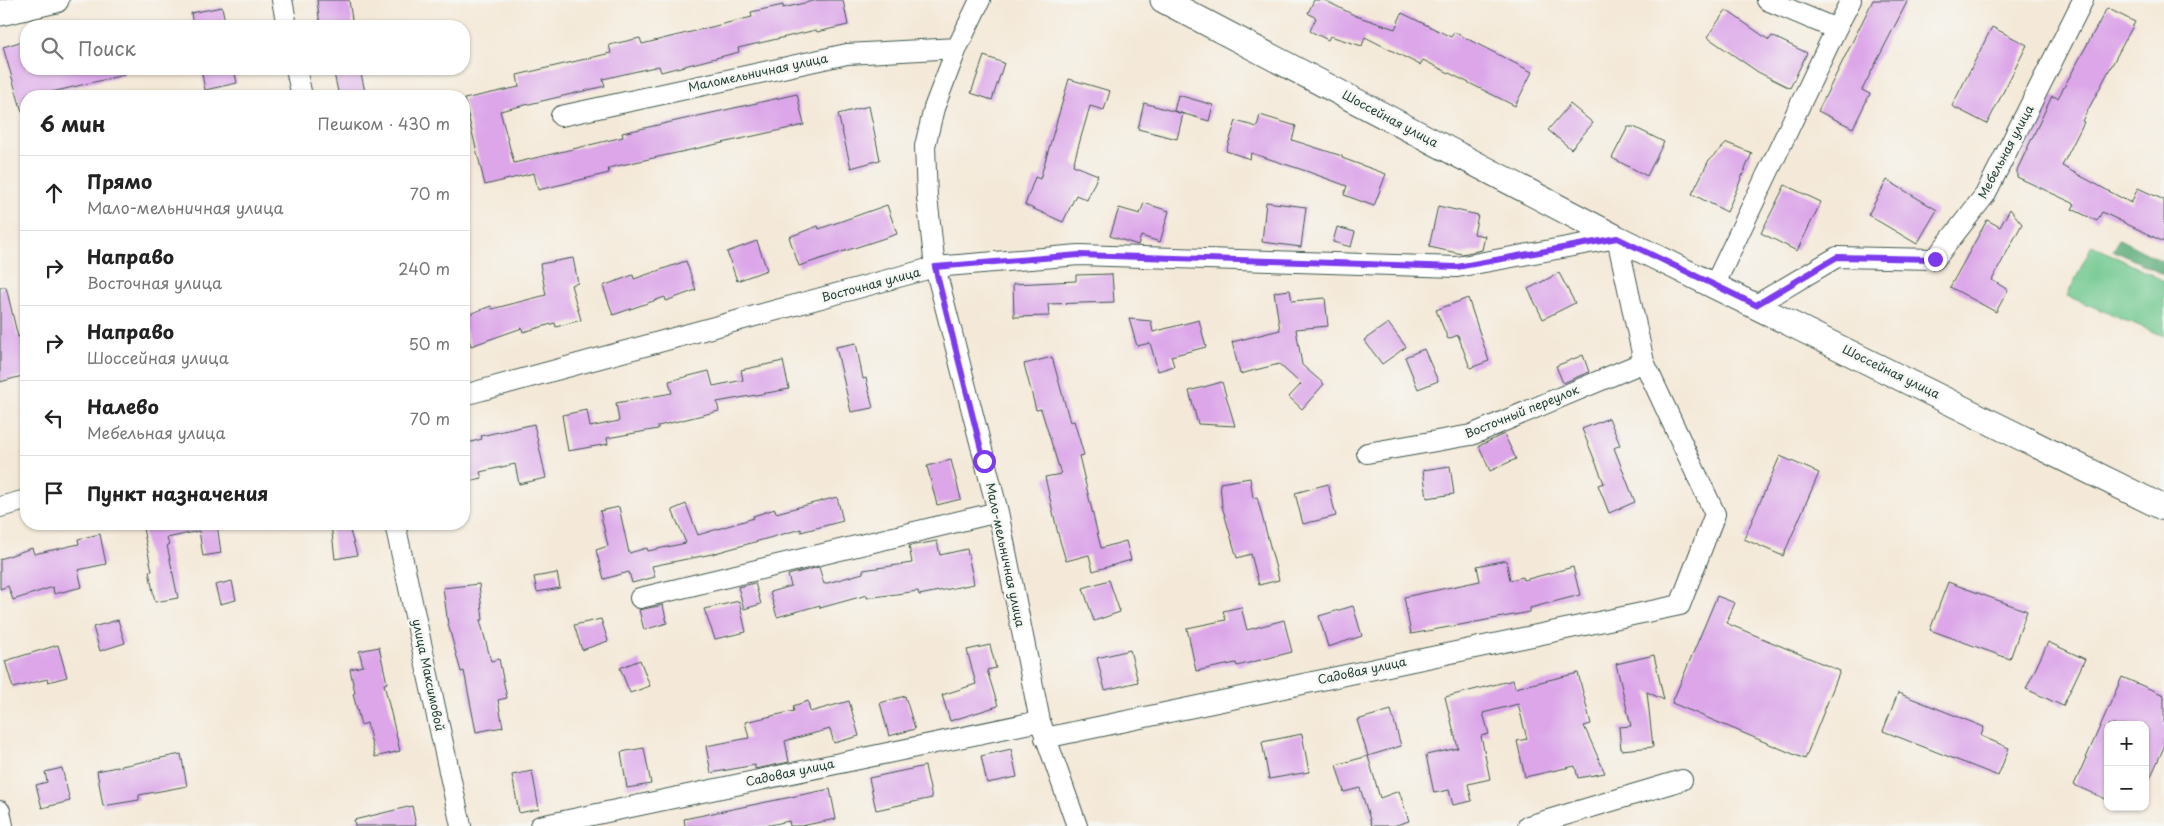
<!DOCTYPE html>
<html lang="ru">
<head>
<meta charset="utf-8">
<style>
  body { margin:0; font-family:"Playpen Sans",sans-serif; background:#f6f6f6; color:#222 }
  .controls { position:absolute; right:15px; bottom:15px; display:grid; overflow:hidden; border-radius:10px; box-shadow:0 1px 4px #0004 }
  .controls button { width:45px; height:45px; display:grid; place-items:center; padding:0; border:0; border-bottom:1px solid #e0e0e0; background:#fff; color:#222; font:25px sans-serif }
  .stop { position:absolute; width:15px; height:15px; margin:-11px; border:4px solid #7c3aed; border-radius:50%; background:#fff }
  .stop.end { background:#7c3aed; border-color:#fff; box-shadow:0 1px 5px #0008 }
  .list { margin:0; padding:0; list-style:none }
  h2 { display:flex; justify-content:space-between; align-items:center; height:65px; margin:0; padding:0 20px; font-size:21px }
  h2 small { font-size:16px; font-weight:400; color:#767676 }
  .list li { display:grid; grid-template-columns:32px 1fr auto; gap:15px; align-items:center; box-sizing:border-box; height:75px; padding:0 20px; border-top:1px solid #e0e0e0 }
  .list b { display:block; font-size:19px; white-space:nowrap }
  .list p { margin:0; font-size:16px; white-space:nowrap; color:#767676 }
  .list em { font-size:16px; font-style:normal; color:#767676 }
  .icon { flex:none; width:28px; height:28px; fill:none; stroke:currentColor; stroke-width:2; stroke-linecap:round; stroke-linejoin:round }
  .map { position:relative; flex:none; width:2164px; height:826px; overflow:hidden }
  .search { position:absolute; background:#fff; box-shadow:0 1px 4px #0004; left:20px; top:20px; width:450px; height:55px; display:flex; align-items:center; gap:12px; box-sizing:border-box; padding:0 18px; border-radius:20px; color:#767676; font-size:19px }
  .panel { position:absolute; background:#fff; box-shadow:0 1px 4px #0004; left:20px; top:90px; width:450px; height:440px; border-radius:20px }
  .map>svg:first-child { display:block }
  .green { fill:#70c88e; stroke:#488261 }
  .forest { fill:#5cac79; stroke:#3e7456 }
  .building { fill:#dca6e9 }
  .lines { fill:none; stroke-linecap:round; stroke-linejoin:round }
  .minor-casing { stroke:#3f574d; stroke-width:22 }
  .major-casing { stroke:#3f574d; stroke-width:27 }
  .minor { stroke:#fff; stroke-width:20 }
  .major { stroke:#fff; stroke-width:25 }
  .route { stroke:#7c3aed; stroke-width:6 }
  .labels { text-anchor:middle; stroke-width:5; stroke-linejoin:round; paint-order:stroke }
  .street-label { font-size:12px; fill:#1f3d34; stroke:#f6f6f2 }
</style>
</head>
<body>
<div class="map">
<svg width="2164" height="826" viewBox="0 0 2164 826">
  <rect width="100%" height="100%" fill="#f6f6f2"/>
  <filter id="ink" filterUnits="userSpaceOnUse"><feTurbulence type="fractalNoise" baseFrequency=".02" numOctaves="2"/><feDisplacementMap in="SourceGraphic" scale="10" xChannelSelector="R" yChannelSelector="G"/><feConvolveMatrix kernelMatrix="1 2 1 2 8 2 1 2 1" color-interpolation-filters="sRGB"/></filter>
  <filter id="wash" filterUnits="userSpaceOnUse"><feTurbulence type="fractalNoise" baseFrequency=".0096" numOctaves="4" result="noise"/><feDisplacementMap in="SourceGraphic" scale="20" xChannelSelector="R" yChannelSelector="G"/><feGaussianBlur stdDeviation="1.12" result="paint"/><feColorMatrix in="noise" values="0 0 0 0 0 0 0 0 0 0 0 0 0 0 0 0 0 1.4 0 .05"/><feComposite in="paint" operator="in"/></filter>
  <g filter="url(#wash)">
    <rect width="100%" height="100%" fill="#f4e9d8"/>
    <path class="green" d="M 2092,245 L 2164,281 L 2164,336 L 2067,296 Z"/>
    <path class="forest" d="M 2119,239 L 2164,262 L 2164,275 L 2113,250 Z"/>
    <g id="blocks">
      <path class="building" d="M 317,0 L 349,0 L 353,26 L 320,26 Z
        M 817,0 L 843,0 L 848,25 L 817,32 L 816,30 L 738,48 L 739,52 L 661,72 L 659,66 L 603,79 L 605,86 L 500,111 L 514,163 L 623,137 L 622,133 L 797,94 L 804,125 L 608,168 L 609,173 L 538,190 L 534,173 L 485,185 L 464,99 L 519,87 L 517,75 L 611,53 L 609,45 L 640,38 L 642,44 L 752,17 L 751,12 L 783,5 L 783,8 Z
        M 1314,0 L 1324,0 L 1356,16 L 1395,29 L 1402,13 L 1451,37 L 1454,32 L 1532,72 L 1515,106 L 1423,60 L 1420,65 L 1365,37 L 1362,46 L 1330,36 L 1328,40 L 1310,31 L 1316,18 L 1308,13 Z
        M 1873,0 L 1908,0 L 1862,90 L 1870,94 L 1853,128 L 1818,111 Z
        M 222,7 L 226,26 L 193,26 L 191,13 Z
        M 2107,8 L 2135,22 L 2082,121 L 2084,122 L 2062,166 L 2131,203 L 2138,188 L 2164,200 L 2164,242 L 2102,212 L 2097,221 L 2072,209 L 2075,204 L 2017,177 L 2017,170 L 2052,96 L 2058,98 Z
        M 1726,10 L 1769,40 L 1772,36 L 1807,53 L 1790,88 L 1758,72 L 1707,37 Z
        M 1992,27 L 2027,45 L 1987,124 L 1952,106 Z
        M 26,40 L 26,69 L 123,69 L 124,75 L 35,96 L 26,96 L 26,111 L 22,112 L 3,47 Z
        M 984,56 L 1004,63 L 992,100 L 971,93 Z
        M 201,69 L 234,69 L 237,83 L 205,90 Z
        M 333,69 L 360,69 L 366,96 L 339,96 Z
        M 1069,79 L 1110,91 L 1104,110 L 1090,106 L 1073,165 L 1098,175 L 1087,200 L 1076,195 L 1063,222 L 1025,205 L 1035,177 L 1040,179 Z
        M 1178,95 L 1213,105 L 1209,121 L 1174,111 Z
        M 1144,103 L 1183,114 L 1177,139 L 1138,129 Z
        M 1570,104 L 1593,123 L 1571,149 L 1548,130 Z
        M 869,106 L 880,160 L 851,168 L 838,114 Z
        M 1260,115 L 1296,126 L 1292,140 L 1342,156 L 1342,158 L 1386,174 L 1374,206 L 1344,195 L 1347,186 L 1306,171 L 1251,153 L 1250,159 L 1226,151 L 1236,121 L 1257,127 Z
        M 1628,127 L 1634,127 L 1664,142 L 1647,176 L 1612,158 Z
        M 1727,143 L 1752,153 L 1727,212 L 1692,194 L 1709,160 Z
        M 1887,180 L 1937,210 L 1917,244 L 1868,215 Z
        M 1785,185 L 1821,202 L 1797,251 L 1761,233 Z
        M 1266,202 L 1306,207 L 1301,247 L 1262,242 Z
        M 1144,203 L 1169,211 L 1160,242 L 1141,236 L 1138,245 L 1110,236 L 1119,208 L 1140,214 Z
        M 887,205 L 897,234 L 799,266 L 789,237 L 818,226 L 819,229 Z
        M 1438,206 L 1478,215 L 1474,234 L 1485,236 L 1482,250 L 1462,254 L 1429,247 Z
        M 2010,209 L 2022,224 L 1992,280 L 2008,290 L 1996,312 L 1950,287 L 1987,220 L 2000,227 Z
        M 1337,227 L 1355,232 L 1351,247 L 1333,242 Z
        M 757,241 L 767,270 L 737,281 L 727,252 Z
        M 573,258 L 578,283 L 571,285 L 581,320 L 556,327 L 555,323 L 523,332 L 522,328 L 471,346 L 464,325 L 464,316 L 491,306 L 492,309 L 546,295 L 540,264 Z
        M 686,261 L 696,290 L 666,301 L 665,297 L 613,315 L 603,286 L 633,275 L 634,279 Z
        M 1559,273 L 1575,303 L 1543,319 L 1528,289 Z
        M 1112,274 L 1114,302 L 1048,304 L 1049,316 L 1014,317 L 1013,284 L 1076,281 L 1076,275 Z
        M 0,287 L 6,287 L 18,337 L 26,335 L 26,375 L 0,382 Z
        M 1290,290 L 1292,301 L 1325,298 L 1328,326 L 1296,329 L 1302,365 L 1324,384 L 1302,409 L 1289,397 L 1301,384 L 1279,364 L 1240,374 L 1232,342 L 1280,330 L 1274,292 Z
        M 1468,298 L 1489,361 L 1470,368 L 1458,335 L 1448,339 L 1436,310 Z
        M 1129,319 L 1151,321 L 1153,332 L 1199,320 L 1206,347 L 1171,356 L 1174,366 L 1158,371 L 1150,343 L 1137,346 Z
        M 1388,323 L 1406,347 L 1382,364 L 1364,340 Z
        M 856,343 L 863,379 L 866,378 L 873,408 L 851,412 L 836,347 Z
        M 1424,349 L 1438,381 L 1418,389 L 1405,357 Z
        M 1583,355 L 1589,372 L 1563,383 L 1556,366 Z
        M 1052,357 L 1070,422 L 1074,421 L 1084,455 L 1079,456 L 1101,548 L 1126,541 L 1131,560 L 1093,571 L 1089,555 L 1066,561 L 1058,534 L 1045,477 L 1061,474 L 1041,409 L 1036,410 L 1024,364 Z
        M 783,361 L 789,389 L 717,402 L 719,411 L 658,426 L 658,429 L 607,438 L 608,444 L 568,451 L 562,415 L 587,410 L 590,427 L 619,421 L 616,403 L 672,393 L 669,381 L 709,371 L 713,386 L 743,380 L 741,370 Z
        M 1222,382 L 1235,426 L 1198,424 L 1189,391 Z
        M 1609,418 L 1620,445 L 1614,448 L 1635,502 L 1609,513 L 1598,485 L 1604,483 L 1582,429 Z
        M 534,424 L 546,478 L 519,484 L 515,464 L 480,472 L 482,478 L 464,482 L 464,444 L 482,439 L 481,436 Z
        M 1504,434 L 1516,459 L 1490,471 L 1479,446 Z
        M 1780,456 L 1819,473 L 1783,556 L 1744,539 Z
        M 951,460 L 961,499 L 937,505 L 927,466 Z
        M 1450,466 L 1454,494 L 1427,498 L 1423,470 Z
        M 1250,478 L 1253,498 L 1257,497 L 1279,580 L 1259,585 L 1251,554 L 1237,558 L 1222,506 L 1220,483 Z
        M 1328,484 L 1336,516 L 1303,524 L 1295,493 Z
        M 837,497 L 843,521 L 801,532 L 801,529 L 712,554 L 652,566 L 655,577 L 632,583 L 629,572 L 604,579 L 596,550 L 608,546 L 600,511 L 619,507 L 629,553 L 647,548 L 648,551 L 686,543 L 672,510 L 686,504 L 698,535 L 754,518 L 753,516 L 775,509 L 776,513 Z
        M 142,524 L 217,524 L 221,553 L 203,556 L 199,531 L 167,538 L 169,545 L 167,545 L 178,598 L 155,602 L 149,571 L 152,571 Z
        M 331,524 L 348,524 L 357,555 L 335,559 Z
        M 100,534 L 106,564 L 78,570 L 82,587 L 54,594 L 53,587 L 13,600 L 8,586 L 0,589 L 0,559 L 32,548 L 34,554 L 79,544 L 78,539 Z
        M 937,541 L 940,555 L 967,549 L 974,584 L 919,595 L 918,591 L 867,598 L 867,595 L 820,608 L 820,605 L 777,617 L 770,592 L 791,586 L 788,575 L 819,567 L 824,584 L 863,573 L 863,570 L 912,563 L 909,546 Z
        M 1506,560 L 1510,580 L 1523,577 L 1524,580 L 1573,567 L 1580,595 L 1530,608 L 1530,612 L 1411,634 L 1404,597 L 1480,581 L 1477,566 Z
        M 557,573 L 560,588 L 537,592 L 534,577 Z
        M 1109,580 L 1120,612 L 1094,621 L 1083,588 Z
        M 232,581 L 236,600 L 220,604 L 215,585 Z
        M 1948,582 L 2027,611 L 2010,659 L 1930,630 Z
        M 755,583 L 761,604 L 744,609 L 738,587 Z
        M 479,584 L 483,620 L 480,620 L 491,661 L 499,659 L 507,698 L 498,700 L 503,727 L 476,732 L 464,671 L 461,672 L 448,624 L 443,588 Z
        M 1717,596 L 1735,603 L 1726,623 L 1840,671 L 1805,759 L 1672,703 Z
        M 739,601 L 746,632 L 715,639 L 704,609 Z
        M 663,605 L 667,623 L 644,630 L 639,610 Z
        M 1353,606 L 1362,636 L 1328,647 L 1319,616 Z
        M 1241,607 L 1247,630 L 1284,620 L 1292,652 L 1237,666 L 1236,663 L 1196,671 L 1187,628 L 1226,620 L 1223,611 Z
        M 601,619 L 608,641 L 582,650 L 574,625 Z
        M 118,620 L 125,643 L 100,651 L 93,627 Z
        M 2048,642 L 2085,659 L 2063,706 L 2026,689 Z
        M 58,645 L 67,677 L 48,682 L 47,679 L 13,688 L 5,661 Z
        M 990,645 L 996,668 L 987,670 L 998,706 L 950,721 L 942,695 L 976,684 L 967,650 Z
        M 379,647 L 387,683 L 384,684 L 400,751 L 375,757 L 367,723 L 361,725 L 353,694 L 355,693 L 350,669 L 363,666 L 359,651 Z
        M 1130,650 L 1138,682 L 1105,690 L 1097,658 Z
        M 1654,655 L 1664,700 L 1647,692 L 1653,747 L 1621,750 L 1619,727 L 1631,726 L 1616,664 Z
        M 640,660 L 650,686 L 630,693 L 620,668 Z
        M 1578,673 L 1591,724 L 1584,726 L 1605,773 L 1578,778 L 1575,766 L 1525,777 L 1517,741 L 1527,739 L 1518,704 L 1483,713 L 1489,734 L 1481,736 L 1490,779 L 1468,784 L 1472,801 L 1453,805 L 1449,790 L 1434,793 L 1426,755 L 1458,748 L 1445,697 L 1513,680 L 1515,688 Z
        M 2122,677 L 2164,695 L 2164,747 L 2145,790 L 2145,725 L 2108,725 L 2108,800 L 2074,785 Z
        M 1898,693 L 1984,727 L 1981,736 L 2009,748 L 1998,776 L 1883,731 Z
        M 905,696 L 915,729 L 889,736 L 880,703 Z
        M 808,701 L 810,712 L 849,701 L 859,736 L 834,743 L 830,729 L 785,741 L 789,762 L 755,769 L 755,765 L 711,773 L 706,746 L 749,738 L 745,722 L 794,711 L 793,706 Z
        M 1391,710 L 1401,746 L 1368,756 L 1357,720 Z
        M 1302,734 L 1309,772 L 1269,779 L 1262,742 Z
        M 644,748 L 651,784 L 627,788 L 621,752 Z
        M 1011,749 L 1017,777 L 987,783 L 981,756 Z
        M 181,754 L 187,786 L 139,795 L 139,800 L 103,806 L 97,771 Z
        M 1368,756 L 1380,798 L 1399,791 L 1409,821 L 1393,826 L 1372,826 L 1360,788 L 1344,792 L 1336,765 Z
        M 925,766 L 932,798 L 876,810 L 869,778 Z
        M 62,768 L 70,801 L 42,808 L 36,785 L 47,782 L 45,772 Z
        M 532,771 L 539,809 L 519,813 L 512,775 Z
        M 830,789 L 836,819 L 801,826 L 790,826 L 789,821 L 765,826 L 685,826 L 684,819 Z
        M 412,806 L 416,826 L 355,826 L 354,820 Z"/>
    </g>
  </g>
  <g filter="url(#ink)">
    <use href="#blocks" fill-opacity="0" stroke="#3f574d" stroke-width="1"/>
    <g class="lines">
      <defs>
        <path id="minor" d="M 282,0 L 287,26
          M 980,0 L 957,48 L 934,108 L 925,146 L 927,197 L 935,267 L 998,512 L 1040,721 L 1077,826
          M 1767,0 L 1836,29
          M 296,69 L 302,96
          M 561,116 L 847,54 L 957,48
          M 1714,286 L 1836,29 L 1851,0
          M 1756,305 L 1837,257 L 1935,259 L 1985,195 L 2083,0
          M 464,395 L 935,267 L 1079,255 L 1457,267 L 1617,238 L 1644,362 L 1715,514 L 1680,605 L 1045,738
          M 1367,453 L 1471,435 L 1644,362
          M 0,507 L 26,500
          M 395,524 L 461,826
          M 640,598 L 998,512
          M 0,811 L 3,826
          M 540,826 L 1040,721
          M 1528,826 L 1682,780"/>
        <path id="major" d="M 1163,0 L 1617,238 L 2164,508
          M 0,13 L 56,0"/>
      </defs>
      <use href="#minor" class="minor-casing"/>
      <use href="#major" class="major-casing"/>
      <use href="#minor" class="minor"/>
      <use href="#major" class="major"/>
    </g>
  </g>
  <g class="lines" filter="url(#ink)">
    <path class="route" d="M 984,461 L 935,267 L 1079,255 L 1457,267 L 1617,238 L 1756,305 L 1837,257 L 1935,259"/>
  </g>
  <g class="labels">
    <g class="street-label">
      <text transform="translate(758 73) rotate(-12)" y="4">Маломельничная улица</text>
      <text transform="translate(1390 119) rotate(28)" y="4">Шоссейная улица</text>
      <text transform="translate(2006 152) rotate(-62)" y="4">Мебельная улица</text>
      <text transform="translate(871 285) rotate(-15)" y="4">Восточная улица</text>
      <text transform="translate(1891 372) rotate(26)" y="4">Шоссейная улица</text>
      <text transform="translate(1522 412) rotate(-22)" y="4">Восточный переулок</text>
      <text transform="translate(1005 555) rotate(78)" y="4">Мало-мельничная улица</text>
      <text transform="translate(1362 671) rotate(-12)" y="4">Садовая улица</text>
      <text transform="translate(428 675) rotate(78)" y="4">улица Максимовой</text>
      <text transform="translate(790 773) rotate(-12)" y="4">Садовая улица</text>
    </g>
  </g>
</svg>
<div class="controls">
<button>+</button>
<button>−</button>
</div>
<div class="stop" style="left:984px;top:461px"></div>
<div class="stop end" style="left:1935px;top:259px"></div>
<div class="search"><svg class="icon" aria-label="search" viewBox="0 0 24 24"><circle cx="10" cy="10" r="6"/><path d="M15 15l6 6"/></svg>Поиск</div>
<section class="panel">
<h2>6 мин<small>Пешком · 430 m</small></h2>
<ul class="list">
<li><svg class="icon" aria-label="ahead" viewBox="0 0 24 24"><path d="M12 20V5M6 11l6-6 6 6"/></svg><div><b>Прямо</b><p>Мало-мельничная улица</p></div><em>70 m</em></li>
<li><svg class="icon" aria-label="right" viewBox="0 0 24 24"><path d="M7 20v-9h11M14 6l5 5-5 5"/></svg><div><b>Направо</b><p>Восточная улица</p></div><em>240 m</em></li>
<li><svg class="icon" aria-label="right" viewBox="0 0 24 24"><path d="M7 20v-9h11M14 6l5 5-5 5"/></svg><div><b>Направо</b><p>Шоссейная улица</p></div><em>50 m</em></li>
<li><svg class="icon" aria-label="left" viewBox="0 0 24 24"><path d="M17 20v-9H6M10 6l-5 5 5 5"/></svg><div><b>Налево</b><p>Мебельная улица</p></div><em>70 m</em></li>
<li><svg class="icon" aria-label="arrive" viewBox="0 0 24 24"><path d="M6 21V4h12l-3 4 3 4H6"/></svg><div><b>Пункт назначения</b></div></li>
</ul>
</section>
</div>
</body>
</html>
